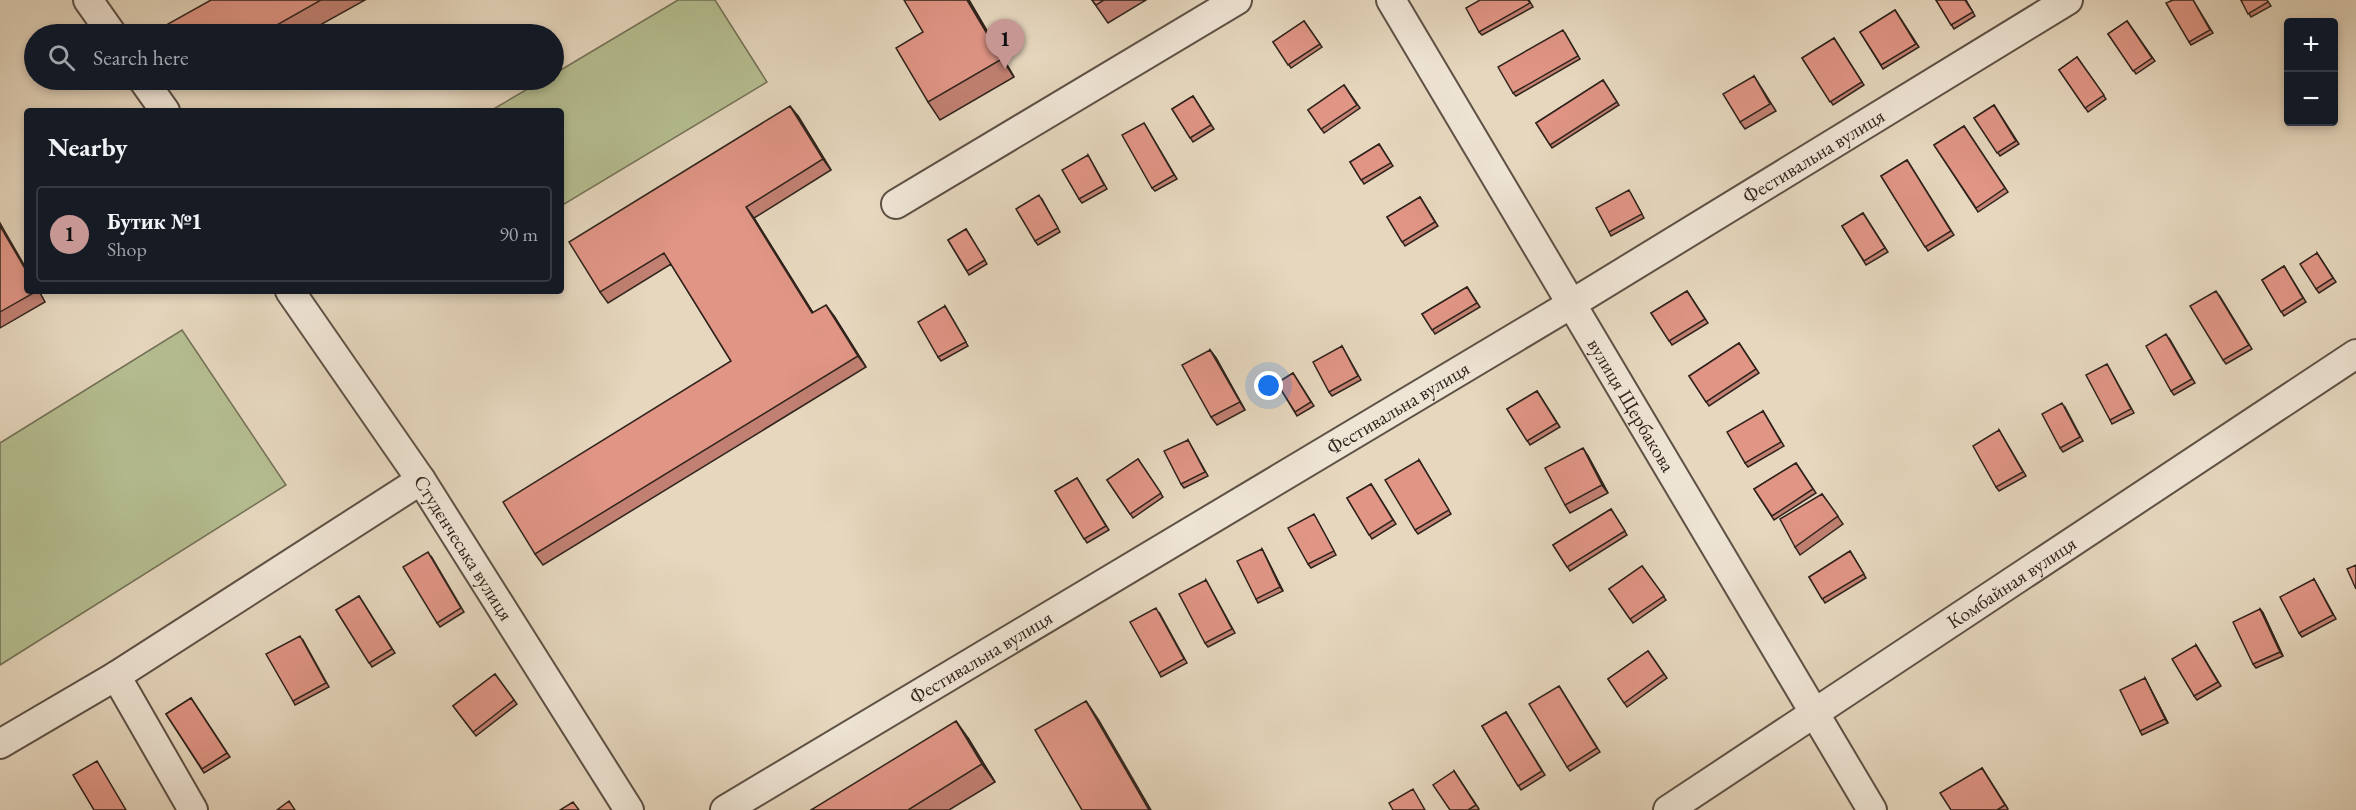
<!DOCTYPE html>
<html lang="en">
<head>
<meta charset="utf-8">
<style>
  body { margin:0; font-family:"EB Garamond",serif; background:#242831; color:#f1f3f6 }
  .controls { position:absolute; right:18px; top:18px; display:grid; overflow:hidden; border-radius:6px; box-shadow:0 3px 9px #0003 }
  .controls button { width:54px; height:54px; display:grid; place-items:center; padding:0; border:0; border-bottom:2px solid #363941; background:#171b24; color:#f1f3f6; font:30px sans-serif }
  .you { position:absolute; left:1269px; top:386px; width:21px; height:21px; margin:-15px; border:4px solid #fff; border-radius:50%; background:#1a73e8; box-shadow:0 0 0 9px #1a73e833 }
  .badge { display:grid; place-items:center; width:39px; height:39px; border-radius:50%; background:#c59692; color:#111; font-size:20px; font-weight:700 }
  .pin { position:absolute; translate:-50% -50px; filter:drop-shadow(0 2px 3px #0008) }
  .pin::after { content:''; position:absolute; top:32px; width:21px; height:18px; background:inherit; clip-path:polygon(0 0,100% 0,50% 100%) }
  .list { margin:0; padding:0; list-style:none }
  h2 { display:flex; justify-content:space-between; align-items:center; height:78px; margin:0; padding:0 24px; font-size:26px }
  h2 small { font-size:20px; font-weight:400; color:#9ea1a6 }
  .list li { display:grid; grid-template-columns:39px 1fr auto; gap:18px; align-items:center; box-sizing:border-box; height:96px; margin:0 12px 12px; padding:0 12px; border:2px solid #363941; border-radius:6px }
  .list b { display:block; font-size:22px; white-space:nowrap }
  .list p { margin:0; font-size:20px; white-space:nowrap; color:#9ea1a6 }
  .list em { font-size:20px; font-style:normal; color:#9ea1a6 }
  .icon { flex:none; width:33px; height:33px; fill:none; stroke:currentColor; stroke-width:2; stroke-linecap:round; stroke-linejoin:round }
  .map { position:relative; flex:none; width:2356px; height:810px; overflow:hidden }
  .search { position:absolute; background:#171b24; box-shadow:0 3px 9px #0003; left:24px; top:24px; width:540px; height:66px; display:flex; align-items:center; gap:15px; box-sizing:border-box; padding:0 21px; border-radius:33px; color:#9ea1a6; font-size:22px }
  .panel { position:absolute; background:#171b24; box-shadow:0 3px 9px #0003; left:24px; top:108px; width:540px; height:186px; border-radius:6px }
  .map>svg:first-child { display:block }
  .grass { fill:#b5be91; stroke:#737157; stroke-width:1.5 }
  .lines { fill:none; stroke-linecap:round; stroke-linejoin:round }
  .minor-casing { stroke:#5e5145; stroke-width:32 }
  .minor { stroke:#efe5d5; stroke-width:28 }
  .wall { fill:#c18072; stroke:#31241d; stroke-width:1.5 }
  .shaded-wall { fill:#9d685d; stroke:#31241d; stroke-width:1.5 }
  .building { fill:#e09585; stroke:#31241d; stroke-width:1.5 }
  .labels { text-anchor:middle; stroke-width:5; stroke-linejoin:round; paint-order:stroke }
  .street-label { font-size:20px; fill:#31241d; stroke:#efe5d5 }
</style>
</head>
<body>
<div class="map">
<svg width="2356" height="810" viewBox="0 0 2356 810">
  <rect width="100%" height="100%" fill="#e6d7be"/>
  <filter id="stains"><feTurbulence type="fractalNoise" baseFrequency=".00333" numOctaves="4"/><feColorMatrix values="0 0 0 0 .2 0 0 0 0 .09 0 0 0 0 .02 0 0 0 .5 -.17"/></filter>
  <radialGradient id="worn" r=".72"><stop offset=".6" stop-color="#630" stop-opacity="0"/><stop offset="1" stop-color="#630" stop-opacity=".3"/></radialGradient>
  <path class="grass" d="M 678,0 L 715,0 L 767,82 L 561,206 L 561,111 L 490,111 L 543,80 L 554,80 L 554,74 Z
    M 182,330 L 286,485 L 0,665 L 0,443 Z"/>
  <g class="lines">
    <defs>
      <g id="minor">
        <path d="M 88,0 L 112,34"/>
        <path id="s1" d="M 1391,0 L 1872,810"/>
        <path d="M 143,80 L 165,111"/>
        <path d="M 896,204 L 1237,0"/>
        <path id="s2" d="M 290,291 L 421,480 L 629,810"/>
        <path d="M 116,676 L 193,810"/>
        <path d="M 0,744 L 116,676 L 421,480"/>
        <path id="s3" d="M 725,810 L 1573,303 L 2068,0"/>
        <path id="s4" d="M 1668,810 L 2356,354"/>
      </g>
    </defs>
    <use href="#minor" class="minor-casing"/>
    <use href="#minor" class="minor"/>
  </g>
  <path class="wall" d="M 211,0 L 365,0 L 304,34 L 174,34 Z
    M 969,0 L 1014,77 L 940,120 L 928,102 L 923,32 Z
    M 1092,0 L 1146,0 L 1108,23 Z
    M 1480,0 L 1529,0 L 1533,7 L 1482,35 L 1479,32 Z
    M 1936,0 L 1966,0 L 1975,16 L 1954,29 Z
    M 2193,0 L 2213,33 L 2191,45 L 2189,42 Z
    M 2241,0 L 2267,0 L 2271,6 L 2251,17 Z
    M 1895,10 L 1919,47 L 1883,69 L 1860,32 Z
    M 1304,21 L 1322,47 L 1291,68 L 1273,42 Z
    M 2127,21 L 2155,61 L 2136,74 L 2108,34 Z
    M 1565,33 L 1580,59 L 1516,96 L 1513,93 Z
    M 1834,38 L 1864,85 L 1833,105 L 1802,58 Z
    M 2077,57 L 2106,99 L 2088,112 L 2059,70 Z
    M 1754,76 L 1776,111 L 1745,129 L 1740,122 Z
    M 202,80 L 226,80 L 209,89 Z
    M 1603,80 L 1619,105 L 1552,148 L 1536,123 Z
    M 1344,85 L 1360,108 L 1324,133 L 1308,110 Z
    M 1193,96 L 1214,129 L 1193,142 L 1172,109 Z
    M 1994,105 L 2019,144 L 2000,156 L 1974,118 Z
    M 798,116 L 831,170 L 754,218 L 813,313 L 834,316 L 866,367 L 543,565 L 535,554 L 731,361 L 671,264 L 608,303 L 600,292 Z
    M 1144,123 L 1177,179 L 1155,191 L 1152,188 Z
    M 1964,126 L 2008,192 L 1978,212 L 1934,145 Z
    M 1379,144 L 1393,166 L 1364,184 L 1350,162 Z
    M 1088,155 L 1107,189 L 1082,203 L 1079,199 Z
    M 1907,160 L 1954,235 L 1928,251 L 1881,176 Z
    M 1631,194 L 1644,218 L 1611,236 L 1609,232 Z
    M 1420,197 L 1438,226 L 1405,246 L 1387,217 Z
    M 1042,199 L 1060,232 L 1038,245 L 1035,241 Z
    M 1863,213 L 1888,252 L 1866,265 L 1842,226 Z
    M 0,223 L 27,291 L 39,291 L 45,302 L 0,328 Z
    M 966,229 L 987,264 L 969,275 L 948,240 Z
    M 2317,253 L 2336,282 L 2319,293 L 2316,289 Z
    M 2284,266 L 2306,302 L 2284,316 L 2262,280 Z
    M 1467,287 L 1480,307 L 1435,334 L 1422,314 Z
    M 1687,291 L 1708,323 L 1672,345 L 1651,313 Z
    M 2219,295 L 2252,349 L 2226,364 L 2223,360 Z
    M 945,306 L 968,346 L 941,361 L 938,357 Z
    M 2169,338 L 2195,383 L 2174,395 L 2171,391 Z
    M 1739,343 L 1759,373 L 1709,406 L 1689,376 Z
    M 1342,346 L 1361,380 L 1332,396 L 1329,392 Z
    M 1210,350 L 1216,358 L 1245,410 L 1217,425 L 1211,417 Z
    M 2107,364 L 2134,413 L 2112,424 L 2110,420 Z
    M 1293,373 L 1314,406 L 1297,416 L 1277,383 Z
    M 1537,391 L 1560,427 L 1530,445 L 1507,409 Z
    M 2065,407 L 2083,441 L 2063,452 L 2060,448 Z
    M 1763,411 L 1784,446 L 1748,467 L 1745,463 Z
    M 1999,430 L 2026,476 L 1999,491 L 1996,487 Z
    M 1188,440 L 1208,476 L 1184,488 L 1181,484 Z
    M 1588,456 L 1608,493 L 1570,513 L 1565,505 Z
    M 1138,459 L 1163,497 L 1133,518 L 1107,480 Z
    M 1419,460 L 1451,514 L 1418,534 L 1415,530 Z
    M 1796,463 L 1816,493 L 1774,520 L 1754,489 Z
    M 1077,478 L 1109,530 L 1087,543 L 1055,491 Z
    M 1371,484 L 1396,524 L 1372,539 L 1347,498 Z
    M 1822,494 L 1843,524 L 1800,555 L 1795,547 Z
    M 1611,509 L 1627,535 L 1570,571 L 1553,545 Z
    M 1316,518 L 1336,555 L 1311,568 L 1308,564 Z
    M 1262,549 L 1283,591 L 1258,603 L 1256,599 Z
    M 1850,551 L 1866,578 L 1825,603 L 1809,577 Z
    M 431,556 L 464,612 L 440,627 L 437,623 Z
    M 1642,566 L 1666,600 L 1633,623 L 1609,589 Z
    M 2314,579 L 2336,619 L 2302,637 L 2299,633 Z
    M 1206,580 L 1235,633 L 1208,647 L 1205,643 Z
    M 359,596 L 395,653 L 372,667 L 336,610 Z
    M 2260,609 L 2263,613 L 2283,656 L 2256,668 L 2253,664 Z
    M 1159,612 L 1187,663 L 1161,677 L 1159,673 Z
    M 303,640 L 329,687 L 295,705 L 293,701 Z
    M 2196,645 L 2221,686 L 2197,700 L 2194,696 Z
    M 1648,651 L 1667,678 L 1627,707 L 1608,679 Z
    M 495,674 L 517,704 L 476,736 L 453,706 Z
    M 2145,678 L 2168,723 L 2142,735 L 2140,731 Z
    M 1559,686 L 1600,752 L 1570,771 L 1567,767 Z
    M 191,698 L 230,757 L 204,773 L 166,714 Z
    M 1506,712 L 1545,775 L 1521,790 L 1482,726 Z
    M 968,738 L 995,782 L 949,810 L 811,810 Z
    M 1982,768 L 2008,809 L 2007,810 L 1951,810 Z
    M 1454,771 L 1479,809 L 1477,810 L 1450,810 Z"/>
  <path class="shaded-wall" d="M 967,0 L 969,0 L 1014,77 L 1002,59 Z
    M 790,106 L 798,116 L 831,170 L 823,159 Z
    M 746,207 L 754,218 L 820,324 L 812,313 Z
    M 0,223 L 27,270 L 27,272 L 0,226 Z
    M 826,305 L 834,316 L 866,367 L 858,356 Z
    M 1210,350 L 1216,358 L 1245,410 L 1240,402 Z
    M 1583,448 L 1588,456 L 1608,493 L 1602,485 Z
    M 1262,549 L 1283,591 L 1280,587 Z
    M 2260,609 L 2263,613 L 2283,656 L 2280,652 Z
    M 2145,678 L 2147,682 L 2168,723 L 2165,719 Z
    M 1086,701 L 1098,719 L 1151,810 L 1149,810 Z
    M 956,721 L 968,738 L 995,782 L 982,764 Z"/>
  <path class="building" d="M 211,0 L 321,0 L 261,34 L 174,34 L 168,24 Z
    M 904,0 L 967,0 L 1002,59 L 928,102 L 896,48 L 923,32 Z
    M 1092,0 L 1104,0 L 1096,5 Z
    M 1480,0 L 1528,0 L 1530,3 L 1479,32 L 1466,8 Z
    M 1936,0 L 1965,0 L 1973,12 L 1951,25 Z
    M 2173,0 L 2193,0 L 2210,30 L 2189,42 L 2166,3 Z
    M 2241,0 L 2267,0 L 2268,2 L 2248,14 Z
    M 1895,10 L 1916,44 L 1881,65 L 1860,32 Z
    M 1304,21 L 1320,44 L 1288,65 L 1273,42 Z
    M 2127,21 L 2152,58 L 2133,71 L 2108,34 Z
    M 1563,30 L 1578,56 L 1513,93 L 1498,67 Z
    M 1834,38 L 1862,82 L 1830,102 L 1802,58 Z
    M 2077,57 L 2104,95 L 2085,108 L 2059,70 Z
    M 1754,76 L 1770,104 L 1740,122 L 1723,94 Z
    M 1603,80 L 1617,102 L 1550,145 L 1536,123 Z
    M 1344,85 L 1357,105 L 1321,129 L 1308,110 Z
    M 1193,96 L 1211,125 L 1190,138 L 1172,109 Z
    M 1994,105 L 2016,141 L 1997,153 L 1974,118 Z
    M 790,106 L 823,159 L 746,207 L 812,313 L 826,305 L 858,356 L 535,554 L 503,502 L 731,361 L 664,253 L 600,292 L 569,242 Z
    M 1144,123 L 1174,175 L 1152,188 L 1122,135 Z
    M 1964,126 L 2005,188 L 1976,208 L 1934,145 Z
    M 1379,144 L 1391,163 L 1361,180 L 1350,162 Z
    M 1088,155 L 1104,185 L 1079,199 L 1062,170 Z
    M 1907,160 L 1951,231 L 1925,247 L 1881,176 Z
    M 1629,190 L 1642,214 L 1609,232 L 1596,208 Z
    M 1039,195 L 1058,228 L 1035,241 L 1016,209 Z
    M 1420,197 L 1435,222 L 1402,242 L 1387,217 Z
    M 1863,213 L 1885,248 L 1864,261 L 1842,226 Z
    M 0,226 L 27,272 L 27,291 L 37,291 L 0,312 Z
    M 966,229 L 985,260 L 967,271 L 948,240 Z
    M 2317,253 L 2333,278 L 2316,289 L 2300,264 Z
    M 2284,266 L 2303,298 L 2281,312 L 2262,280 Z
    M 1467,287 L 1477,303 L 1432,330 L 1422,314 Z
    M 1687,291 L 1705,319 L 1669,341 L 1651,313 Z
    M 2216,291 L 2249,345 L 2223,360 L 2190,306 Z
    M 945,306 L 966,342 L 938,357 L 918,322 Z
    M 2166,334 L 2192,379 L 2171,391 L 2146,346 Z
    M 1739,343 L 1756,369 L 1706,402 L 1689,376 Z
    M 1342,346 L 1358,376 L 1329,392 L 1313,362 Z
    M 1210,350 L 1240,402 L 1211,417 L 1182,365 Z
    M 2107,364 L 2131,409 L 2110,420 L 2086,375 Z
    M 1293,373 L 1311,402 L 1295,412 L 1277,383 Z
    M 1537,391 L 1557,423 L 1527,441 L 1507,409 Z
    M 2062,403 L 2080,437 L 2060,448 L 2042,414 Z
    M 1763,411 L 1781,442 L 1745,463 L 1727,432 Z
    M 1999,430 L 2023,472 L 1996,487 L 1973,446 Z
    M 1188,440 L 1205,472 L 1181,484 L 1164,451 Z
    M 1583,448 L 1602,485 L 1565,505 L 1545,468 Z
    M 1138,459 L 1161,493 L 1130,514 L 1107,480 Z
    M 1419,460 L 1449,510 L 1415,530 L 1385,480 Z
    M 1796,463 L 1813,489 L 1772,516 L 1754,489 Z
    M 1077,478 L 1106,526 L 1084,539 L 1055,491 Z
    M 1371,484 L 1393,520 L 1369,535 L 1347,498 Z
    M 1822,494 L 1838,516 L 1795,547 L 1780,519 Z
    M 1611,509 L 1625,531 L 1567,567 L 1553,545 Z
    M 1314,514 L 1334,551 L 1308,564 L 1288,528 Z
    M 1262,549 L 1280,587 L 1256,599 L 1237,561 Z
    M 1850,551 L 1864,574 L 1822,599 L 1809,577 Z
    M 428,552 L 461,608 L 437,623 L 403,567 Z
    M 2356,565 L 2356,589 L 2347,569 Z
    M 1642,566 L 1664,596 L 1630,619 L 1609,589 Z
    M 2314,579 L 2333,615 L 2299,633 L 2280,597 Z
    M 1206,580 L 1232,629 L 1205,643 L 1179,594 Z
    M 359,596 L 392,649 L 369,663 L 336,610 Z
    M 1156,608 L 1184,659 L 1159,673 L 1130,622 Z
    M 2260,609 L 2280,652 L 2253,664 L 2233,622 Z
    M 300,636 L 326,683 L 293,701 L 266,654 Z
    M 2196,645 L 2218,682 L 2194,696 L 2172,659 Z
    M 1648,651 L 1664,674 L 1624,703 L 1608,679 Z
    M 495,674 L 514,700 L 473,732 L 453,706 Z
    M 2145,678 L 2165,719 L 2140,731 L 2120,690 Z
    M 1559,686 L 1597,748 L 1567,767 L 1529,704 Z
    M 191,698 L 227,753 L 202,769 L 166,714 Z
    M 1086,701 L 1149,810 L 1082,810 L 1035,730 Z
    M 1506,712 L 1542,771 L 1518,786 L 1482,726 Z
    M 956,721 L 982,764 L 908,810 L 811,810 Z
    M 97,761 L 126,810 L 94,810 L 73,775 Z
    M 1982,768 L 2005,805 L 1997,810 L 1951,810 L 1940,793 Z
    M 1454,771 L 1476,805 L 1468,810 L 1450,810 L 1433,785 Z
    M 1413,789 L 1425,810 L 1393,810 L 1389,803 Z
    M 289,801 L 295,810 L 277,810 Z
    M 573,802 L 579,810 L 560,810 Z"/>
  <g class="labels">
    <g class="street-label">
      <text dy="7" stroke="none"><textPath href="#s3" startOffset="1270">Фестивальна вулиця</textPath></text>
      <text dy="7" stroke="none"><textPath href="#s1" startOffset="471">вулиця Щербакова</textPath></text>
      <text dy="7" stroke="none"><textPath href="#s3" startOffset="784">Фестивальна вулиця</textPath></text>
      <text dy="7" stroke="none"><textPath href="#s2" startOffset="310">Студєнчеська вулиця</textPath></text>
      <text dy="7" stroke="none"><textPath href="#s4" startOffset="412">Комбайная вулиця</textPath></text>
      <text dy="7" stroke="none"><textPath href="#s3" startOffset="298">Фестивальна вулиця</textPath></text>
    </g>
  </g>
  <rect width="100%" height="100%" filter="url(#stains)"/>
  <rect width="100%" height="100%" fill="url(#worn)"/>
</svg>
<div class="controls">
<button>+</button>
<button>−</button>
</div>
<div class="you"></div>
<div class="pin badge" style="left:1005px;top:69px">1</div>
<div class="search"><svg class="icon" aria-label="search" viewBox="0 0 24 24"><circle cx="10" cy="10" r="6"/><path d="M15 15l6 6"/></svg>Search here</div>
<section class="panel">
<h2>Nearby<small></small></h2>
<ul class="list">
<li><span class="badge">1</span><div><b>Бутик №1</b><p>Shop</p></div><em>90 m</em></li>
</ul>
</section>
</div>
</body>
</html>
